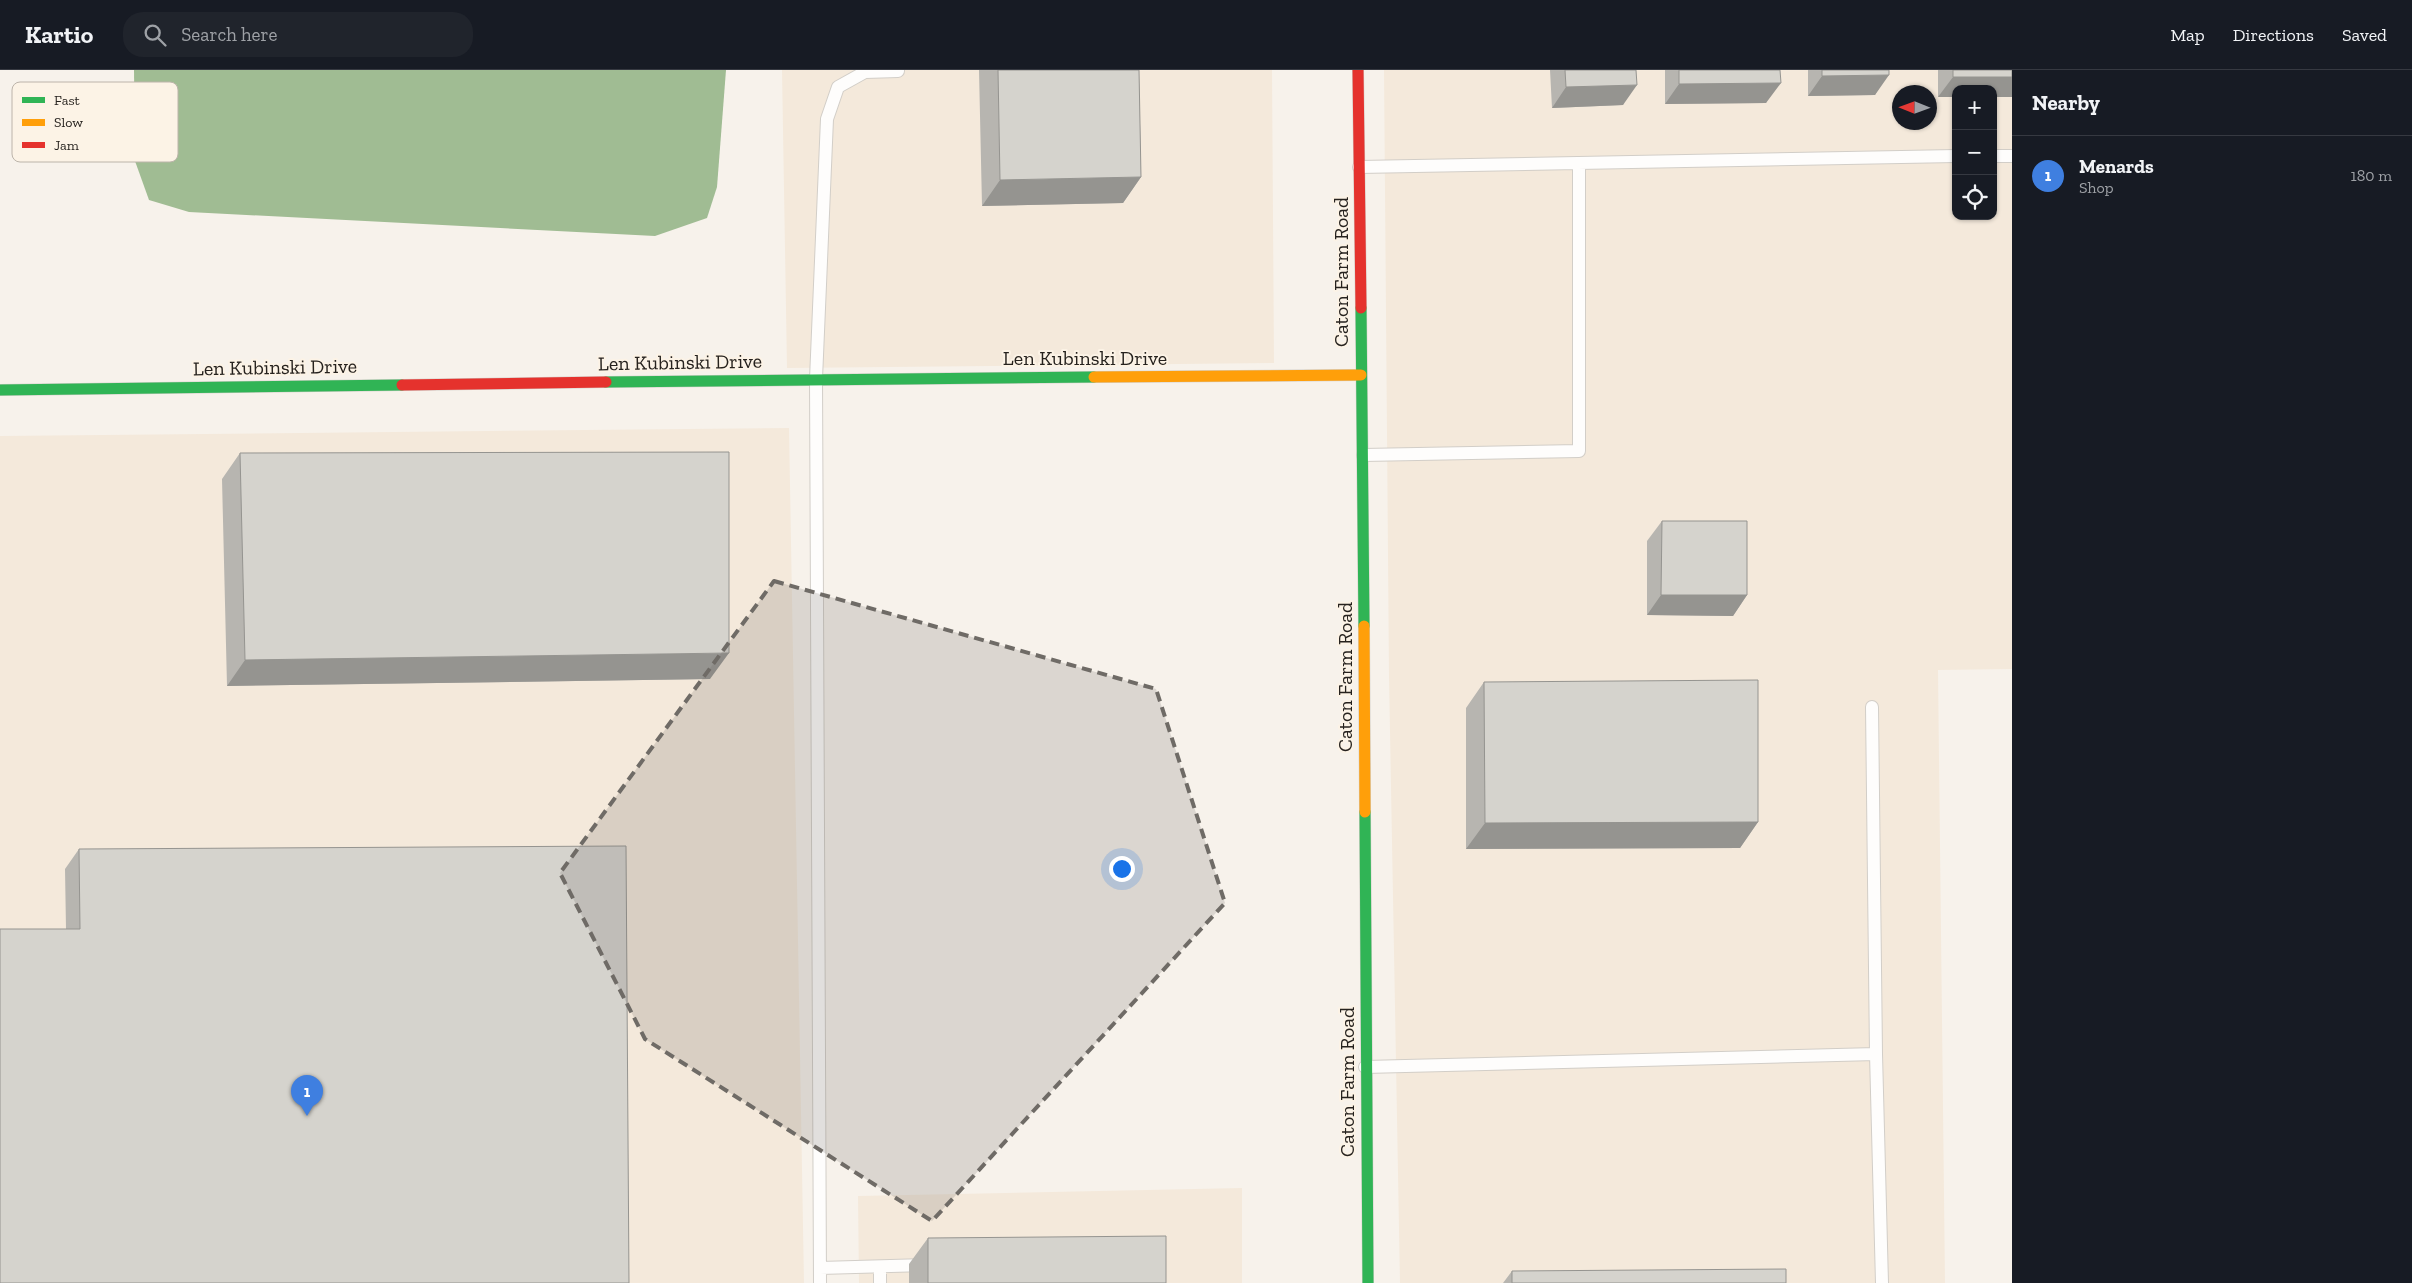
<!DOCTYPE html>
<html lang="en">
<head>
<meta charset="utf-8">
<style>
  body { margin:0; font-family:"Zilla Slab",serif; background:#20242c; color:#f1f3f6 }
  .controls { position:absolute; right:15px; top:15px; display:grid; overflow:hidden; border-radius:10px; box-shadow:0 1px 4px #0004 }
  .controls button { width:45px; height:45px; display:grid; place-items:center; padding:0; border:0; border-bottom:1px solid #363941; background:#171b24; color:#f1f3f6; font:25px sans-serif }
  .compass { position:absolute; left:1892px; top:15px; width:45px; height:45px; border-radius:50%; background:#171b24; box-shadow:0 1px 4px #0004; rotate:271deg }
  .you { position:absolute; left:1121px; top:798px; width:18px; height:18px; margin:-12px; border:4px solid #fff; border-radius:50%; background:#1a73e8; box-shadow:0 0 0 8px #1a73e833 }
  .badge { display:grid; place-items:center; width:32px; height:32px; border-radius:50%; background:#d93025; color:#fff; font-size:16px; font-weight:700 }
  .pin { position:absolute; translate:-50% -41px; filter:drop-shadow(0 1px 2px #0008) }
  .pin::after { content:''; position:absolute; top:26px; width:18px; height:15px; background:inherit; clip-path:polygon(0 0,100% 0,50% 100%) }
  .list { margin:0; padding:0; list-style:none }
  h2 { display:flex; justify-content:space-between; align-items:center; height:65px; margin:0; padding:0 20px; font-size:21px }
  h2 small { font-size:16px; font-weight:400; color:#9ea1a6 }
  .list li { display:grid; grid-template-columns:32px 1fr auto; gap:15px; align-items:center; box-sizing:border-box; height:80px; padding:0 20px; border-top:1px solid #363941 }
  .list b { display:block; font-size:19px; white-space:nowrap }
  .list p { margin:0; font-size:16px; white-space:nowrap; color:#9ea1a6 }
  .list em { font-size:16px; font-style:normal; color:#9ea1a6 }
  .icon { flex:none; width:28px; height:28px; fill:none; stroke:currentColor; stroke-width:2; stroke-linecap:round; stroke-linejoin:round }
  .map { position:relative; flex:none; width:2012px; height:1213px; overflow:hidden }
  header { display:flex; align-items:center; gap:30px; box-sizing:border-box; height:70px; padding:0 25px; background:#171b24; border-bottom:1px solid #363941 }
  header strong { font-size:24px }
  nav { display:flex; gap:28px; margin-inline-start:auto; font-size:18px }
  .search { width:350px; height:45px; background:#20242c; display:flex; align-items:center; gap:12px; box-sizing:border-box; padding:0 18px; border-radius:20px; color:#9ea1a6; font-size:19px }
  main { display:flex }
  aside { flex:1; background:#171b24 }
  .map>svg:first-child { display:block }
  .built { fill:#f4e9db; fill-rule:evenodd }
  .water { fill:#a0bc93 }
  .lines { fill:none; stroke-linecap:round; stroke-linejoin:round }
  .lane-casing { stroke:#d2cec8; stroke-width:14 }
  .fast-casing { stroke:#d2cec8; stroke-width:12 }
  .slow-casing { stroke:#d2cec8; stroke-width:12 }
  .jam-casing { stroke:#d2cec8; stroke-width:12 }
  .lane { stroke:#fefdfc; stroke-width:12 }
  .fast { stroke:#30b455; stroke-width:11 }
  .slow { stroke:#ff9f0a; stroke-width:11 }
  .jam { stroke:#e5322d; stroke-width:11 }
  .wall { fill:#b7b5b0 }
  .shaded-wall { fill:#959490 }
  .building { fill:#d5d3cd; stroke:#959490 }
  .marked { fill:#6f6b66; fill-opacity:0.2; stroke:#6f6b66; stroke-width:4; stroke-dasharray:10 6; stroke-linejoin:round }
  .labels { text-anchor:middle; stroke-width:4; stroke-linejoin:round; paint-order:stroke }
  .street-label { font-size:20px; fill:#26221e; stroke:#fcf3e6 }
  .key { fill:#fcf3e6; stroke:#bcb4aa; stroke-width:1 }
  .key-label { font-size:14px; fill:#26221e }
</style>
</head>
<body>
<header>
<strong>Kartio</strong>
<div class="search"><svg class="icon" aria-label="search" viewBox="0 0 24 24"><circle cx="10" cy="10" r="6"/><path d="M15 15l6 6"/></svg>Search here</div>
<nav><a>Map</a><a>Directions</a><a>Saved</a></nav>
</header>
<main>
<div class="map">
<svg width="2012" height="1213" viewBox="0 0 2012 1213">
  <rect width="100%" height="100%" fill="#f7f2eb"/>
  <path class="built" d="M 782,0 L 1272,0 L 1274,293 L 787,298 Z
    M 1384,0 L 2012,0 L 2012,599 L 1938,600 L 1945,1213 L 1400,1213 L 1389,606 ZM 1956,19 L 1993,19 L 1993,146 L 1956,146 ZM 1900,22 L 1930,22 L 1930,52 L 1900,52 Z
    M 789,358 L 804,1213 L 0,1213 L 0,366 Z
    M 1242,1118 L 1242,1213 L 859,1213 L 858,1126 Z"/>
  <path class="water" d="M 134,0 L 726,0 L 717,117 L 707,148 L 655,166 L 189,142 L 149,130 L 135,91 Z"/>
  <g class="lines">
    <defs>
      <path id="lane" d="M 1993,86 L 2012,86
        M 1359,97 L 1956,86
        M 1363,385 L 1579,381 L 1579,93
        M 1872,637 L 1876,984 L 1882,1213
        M 1365,997 L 1876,984
        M 880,1197 L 880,1213
        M 820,1198 L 926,1195
        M 820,1213 L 816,309 L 827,49 L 838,17 L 865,2 L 898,1"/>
      <path id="fast" d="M 1361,238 L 1364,556
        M 606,312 L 1094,307
        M 0,320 L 402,315
        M 1365,742 L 1368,1213"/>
      <path id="slow" d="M 1094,307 L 1361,305
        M 1364,556 L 1365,742"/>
      <path id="jam" d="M 1358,0 L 1361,238
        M 402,315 L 606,312"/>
    </defs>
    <use href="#lane" class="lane-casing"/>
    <use href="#fast" class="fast-casing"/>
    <use href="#slow" class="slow-casing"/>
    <use href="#jam" class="jam-casing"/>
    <use href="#lane" class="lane"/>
    <use href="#fast" class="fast"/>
    <use href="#slow" class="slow"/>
    <use href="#jam" class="jam"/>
  </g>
  <path class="wall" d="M 979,0 L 1139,0 L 1141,107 L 1123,133 L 982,136 Z
    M 1550,0 L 1636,0 L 1623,35 L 1552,38 Z
    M 1665,0 L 1780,0 L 1766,33 L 1665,34 Z
    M 1808,0 L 1889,0 L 1875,25 L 1808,26 Z
    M 1938,0 L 2012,0 L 2012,27 L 1993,27 L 1993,19 L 1938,27 Z
    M 240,383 L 710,609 L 227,616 L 222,409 Z
    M 1662,451 L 1747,525 L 1733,546 L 1647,545 L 1647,471 Z
    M 1484,612 L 1758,752 L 1740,778 L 1466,779 L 1466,638 Z
    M 79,779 L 629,1213 L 66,859 L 65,799 Z
    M 928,1168 L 1166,1213 L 909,1213 L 909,1194 Z
    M 1512,1201 L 1786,1213 L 1503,1213 Z"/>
  <path class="shaded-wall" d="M 1889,5 L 1875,25 L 1808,26 L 1822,6 Z
    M 1953,7 L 2012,7 L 2012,27 L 1993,27 L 1993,19 L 1956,19 L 1956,27 L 1938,27 Z
    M 1781,13 L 1766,33 L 1665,34 L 1679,14 Z
    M 1637,15 L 1623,35 L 1552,38 L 1566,17 Z
    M 1141,107 L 1123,133 L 982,136 L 1000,110 Z
    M 1661,525 L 1747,525 L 1733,546 L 1647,545 Z
    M 729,583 L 710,609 L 227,616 L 245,590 Z
    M 1758,752 L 1740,778 L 1466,779 L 1485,753 Z"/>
  <path class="building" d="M 998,0 L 1139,0 L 1141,107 L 1000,110 Z
    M 1565,0 L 1636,0 L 1637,15 L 1566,17 Z
    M 1679,0 L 1780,0 L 1781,13 L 1679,14 Z
    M 1822,0 L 1889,0 L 1889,5 L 1822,6 Z
    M 1953,0 L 2012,0 L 2012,7 L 1953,7 Z
    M 729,382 L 729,583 L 245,590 L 240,383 Z
    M 1662,451 L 1747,451 L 1747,525 L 1661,525 Z
    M 1758,610 L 1758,752 L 1485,753 L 1484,612 Z
    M 626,776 L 629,1213 L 0,1213 L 0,859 L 80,859 L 79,779 Z
    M 1166,1166 L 1166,1213 L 928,1213 L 928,1168 Z
    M 1786,1199 L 1786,1213 L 1512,1213 L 1512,1201 Z"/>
  <path class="marked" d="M 774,511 L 1156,619 L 1225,833 L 932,1151 L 645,969 L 560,803 Z"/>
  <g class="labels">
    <g class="street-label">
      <text transform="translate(1341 202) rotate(-90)" y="7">Caton Farm Road</text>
      <text x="1085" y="295">Len Kubinski Drive</text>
      <text transform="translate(680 292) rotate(-1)" y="7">Len Kubinski Drive</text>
      <text transform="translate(275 297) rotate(-1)" y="7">Len Kubinski Drive</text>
      <text transform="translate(1345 607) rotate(-90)" y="7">Caton Farm Road</text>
      <text transform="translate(1347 1012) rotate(-90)" y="7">Caton Farm Road</text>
    </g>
  </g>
  <rect x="12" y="12" width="166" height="80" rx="8" class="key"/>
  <rect x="22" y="27" width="23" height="6" fill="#30b455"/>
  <rect x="22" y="49" width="23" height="7" fill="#ff9f0a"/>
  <rect x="22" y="72" width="23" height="6" fill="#e5322d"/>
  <g class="key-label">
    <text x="54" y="35">Fast</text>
    <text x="54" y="57">Slow</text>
    <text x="54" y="80">Jam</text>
  </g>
</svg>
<div class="controls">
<button>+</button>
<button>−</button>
<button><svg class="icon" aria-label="locate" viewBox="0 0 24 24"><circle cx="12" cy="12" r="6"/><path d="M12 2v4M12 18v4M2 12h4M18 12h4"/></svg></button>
</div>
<svg class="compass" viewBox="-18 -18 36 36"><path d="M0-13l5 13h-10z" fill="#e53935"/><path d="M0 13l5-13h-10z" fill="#9ea1a6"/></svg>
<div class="you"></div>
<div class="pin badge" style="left:307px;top:1046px;background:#3f7fe0">1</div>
</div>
<aside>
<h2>Nearby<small></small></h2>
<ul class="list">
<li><span class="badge" style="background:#3f7fe0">1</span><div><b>Menards</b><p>Shop</p></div><em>180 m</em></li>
</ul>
</aside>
</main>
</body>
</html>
